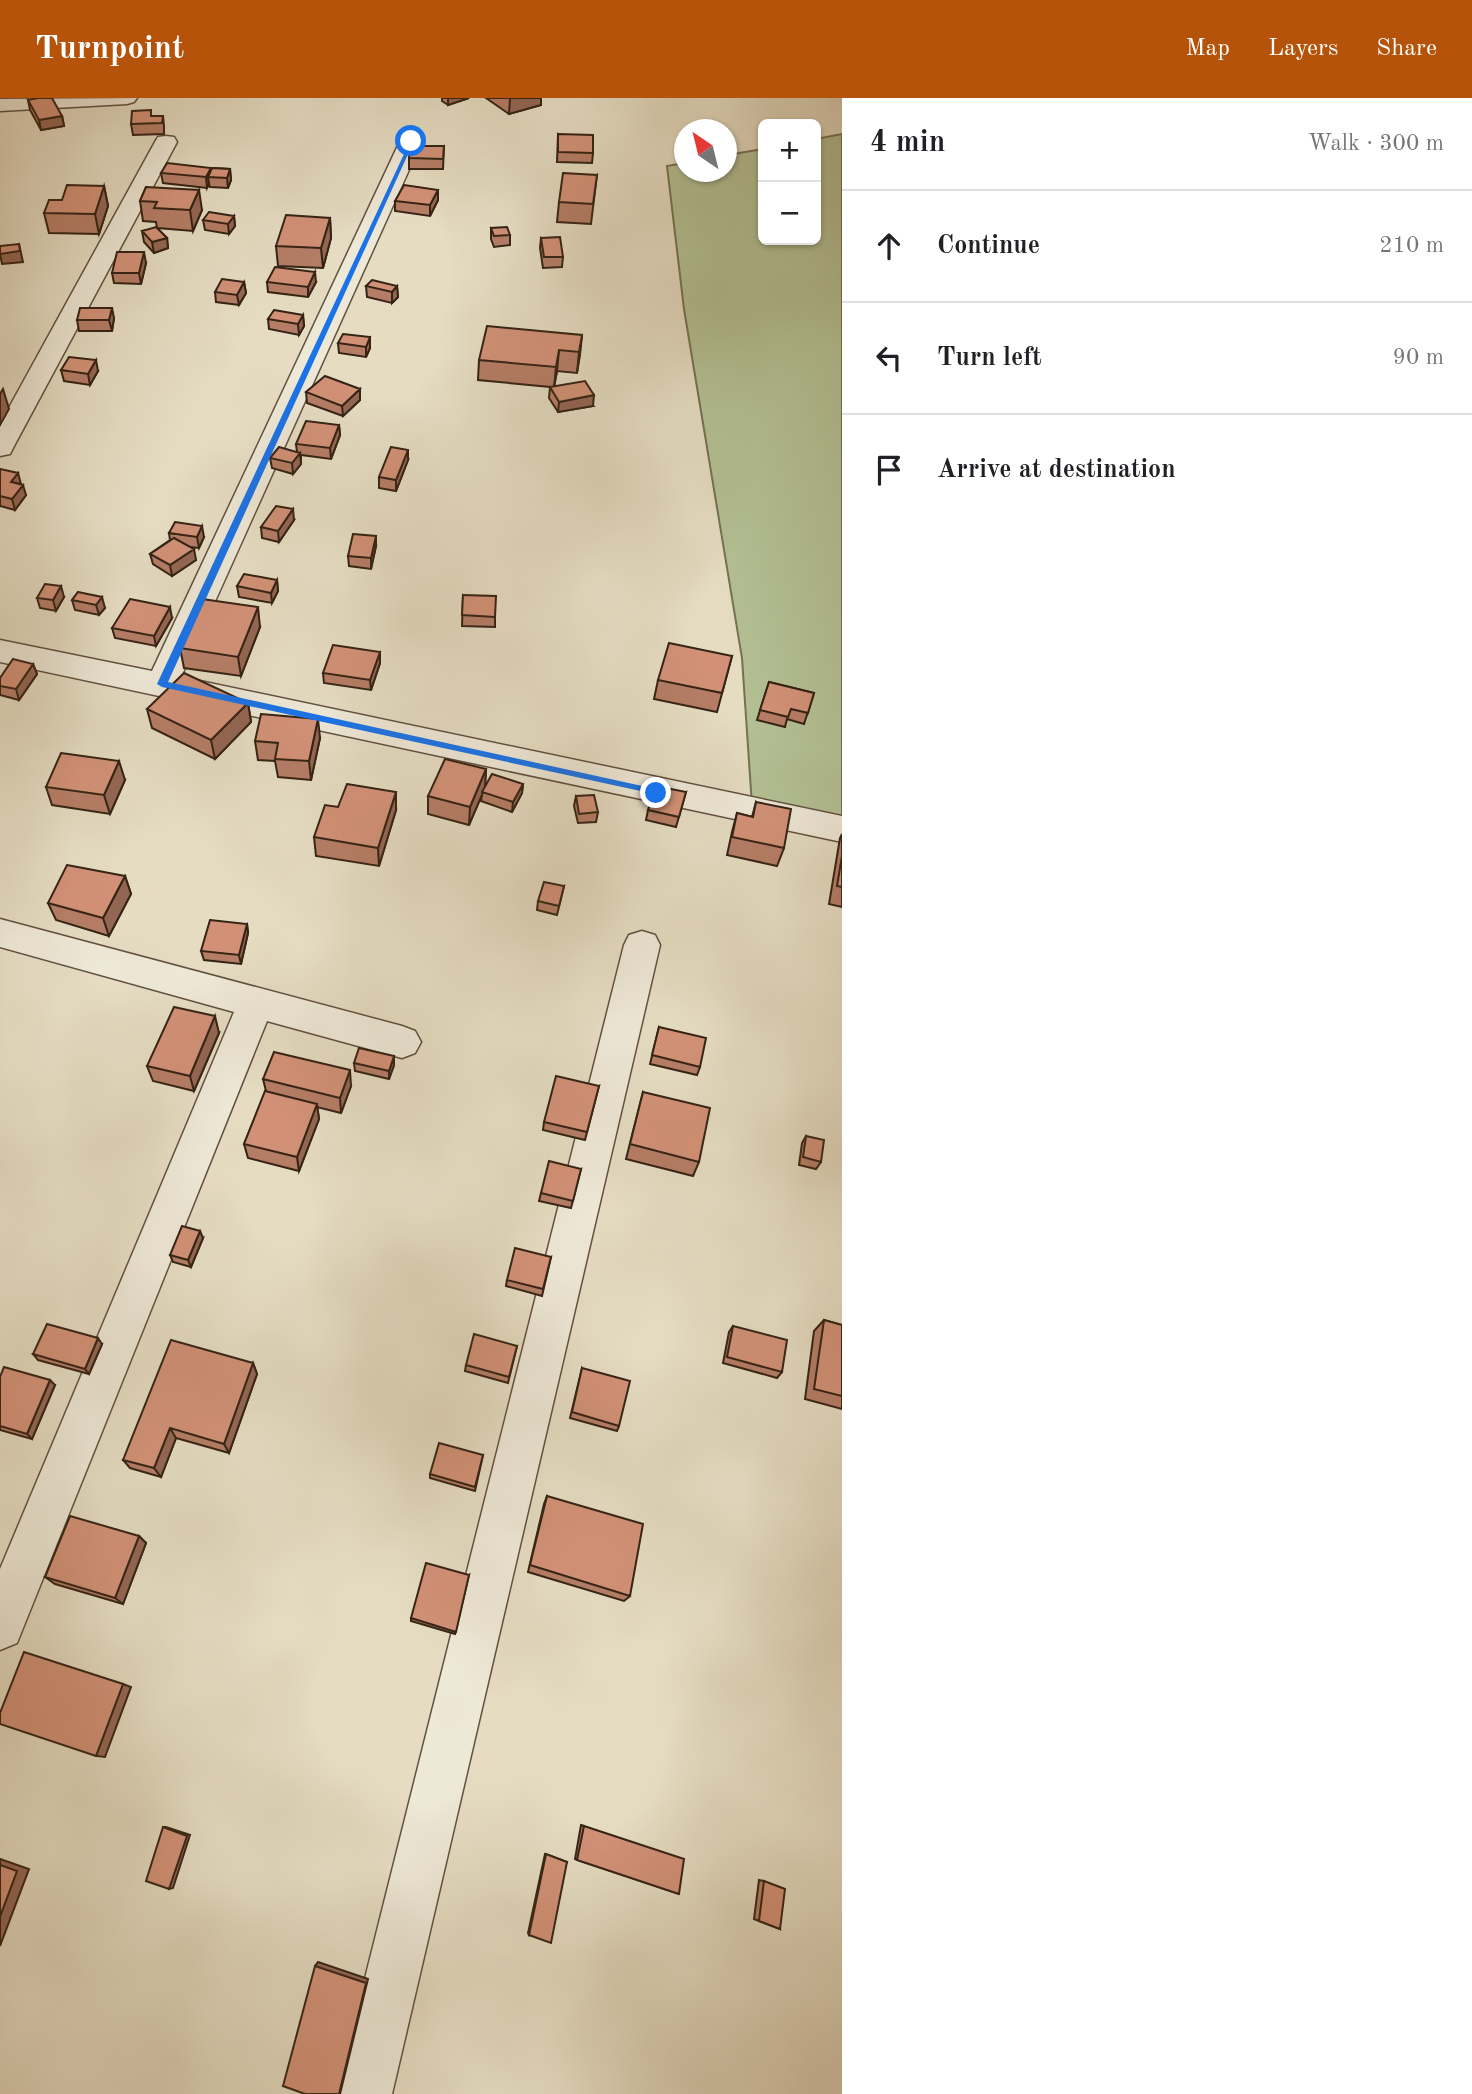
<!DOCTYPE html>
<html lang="en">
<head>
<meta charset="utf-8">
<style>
  body { margin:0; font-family:"Old Standard TT",serif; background:#f2f2f2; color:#202124 }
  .controls { position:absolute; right:21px; top:21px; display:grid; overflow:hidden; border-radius:10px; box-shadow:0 2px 5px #0004 }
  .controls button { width:63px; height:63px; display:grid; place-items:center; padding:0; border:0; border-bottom:2px solid #e0e0e0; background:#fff; color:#202124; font:35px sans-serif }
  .compass { position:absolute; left:674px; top:21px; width:63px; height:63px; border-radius:50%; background:#fff; box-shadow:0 2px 5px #0004; rotate:325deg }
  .stop { position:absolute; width:21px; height:21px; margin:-16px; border:5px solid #1a73e8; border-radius:50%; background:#fff }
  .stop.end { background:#1a73e8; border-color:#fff; box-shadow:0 2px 7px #0008 }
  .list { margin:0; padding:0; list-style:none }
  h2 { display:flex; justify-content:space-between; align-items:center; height:91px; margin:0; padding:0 28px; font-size:30px }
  h2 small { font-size:23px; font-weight:400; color:#757577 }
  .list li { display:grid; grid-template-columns:46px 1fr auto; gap:21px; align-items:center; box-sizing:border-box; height:112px; padding:0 28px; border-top:2px solid #e0e0e0 }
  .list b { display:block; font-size:26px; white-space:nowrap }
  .list em { font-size:23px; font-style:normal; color:#757577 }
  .icon { flex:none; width:38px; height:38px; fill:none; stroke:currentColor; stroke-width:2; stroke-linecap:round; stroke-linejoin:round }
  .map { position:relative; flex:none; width:842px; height:1996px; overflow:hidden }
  header { display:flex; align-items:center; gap:42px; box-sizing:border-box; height:98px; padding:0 35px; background:#b45309; color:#fff }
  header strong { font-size:33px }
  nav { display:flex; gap:38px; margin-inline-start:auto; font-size:24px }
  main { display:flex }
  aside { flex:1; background:#fff }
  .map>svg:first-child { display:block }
  .green { fill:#b3c094; stroke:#747254; stroke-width:2 }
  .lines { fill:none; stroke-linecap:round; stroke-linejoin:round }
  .minor-casing { stroke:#615140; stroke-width:3 }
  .minor { fill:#eee8d7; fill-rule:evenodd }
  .wall { fill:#b57d66; stroke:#352315; stroke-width:2 }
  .shaded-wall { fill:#936653; stroke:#352315; stroke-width:2 }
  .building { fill:#d29177; stroke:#352315; stroke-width:2 }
  .route { fill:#1a73e8 }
</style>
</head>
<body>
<header>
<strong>Turnpoint</strong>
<nav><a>Map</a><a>Layers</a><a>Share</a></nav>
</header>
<main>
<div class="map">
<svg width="842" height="1996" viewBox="0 0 842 1996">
  <rect width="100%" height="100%" fill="#e5dcc2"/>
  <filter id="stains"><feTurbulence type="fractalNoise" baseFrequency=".00286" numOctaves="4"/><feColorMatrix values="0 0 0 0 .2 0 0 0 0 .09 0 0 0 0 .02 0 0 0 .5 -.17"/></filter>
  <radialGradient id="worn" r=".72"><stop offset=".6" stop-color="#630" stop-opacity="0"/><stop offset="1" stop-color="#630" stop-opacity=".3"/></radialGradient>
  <path class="green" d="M 842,36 L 842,725 L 752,708 L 742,560 L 684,211 L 667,68 L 684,65 L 684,74 L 726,74 L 727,57 L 763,51 L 763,142 L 816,142 L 816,41 Z"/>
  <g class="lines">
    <defs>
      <path id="minor" d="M 137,0 L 134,4 L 127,6 L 0,13 L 0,1 Z
        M 411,37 L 419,38 L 422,43 L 181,579 L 842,718 L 842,744 L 0,564 L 0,542 L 152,573 L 400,43 L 403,38 Z
        M 166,38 L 174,39 L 177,44 L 13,350 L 10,356 L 0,358 L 0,326 L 155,44 L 158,39 Z
        M 0,821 L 402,928 L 415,933 L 421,944 L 415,955 L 402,960 L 267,923 L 17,1545 L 0,1552 L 0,1471 L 234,914 L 0,849 Z
        M 642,833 L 655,837 L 660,847 L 392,1996 L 336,1996 L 624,847 L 629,837 Z"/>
    </defs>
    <use href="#minor" class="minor-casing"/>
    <use href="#minor" class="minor"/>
  </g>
  <path class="wall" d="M 442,0 L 469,0 L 448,7 L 442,3 Z
    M 486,0 L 541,0 L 541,7 L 509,16 Z
    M 28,2 L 62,18 L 64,28 L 41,32 L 30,12 Z
    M 152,18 L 163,18 L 164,28 L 164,36 L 133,37 L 131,26 Z
    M 558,36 L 593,55 L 592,65 L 557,64 Z
    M 444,48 L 443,71 L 409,71 L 409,60 Z
    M 212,70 L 230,71 L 231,82 L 228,90 L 210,89 L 209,86 L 207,90 L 163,85 L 161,75 Z
    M 597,77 L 591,126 L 557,124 L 559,104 Z
    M 104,88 L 108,108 L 99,136 L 49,135 L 44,115 L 62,102 Z
    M 146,89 L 202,112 L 193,133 L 157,130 L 167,140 L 168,150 L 154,155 L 144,144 L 142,133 L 157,130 L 156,124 L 143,123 L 140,103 Z
    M 438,92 L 438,102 L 430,118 L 395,113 L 395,103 Z
    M 234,118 L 235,128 L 229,136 L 205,132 L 203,122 Z
    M 330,120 L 331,140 L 323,170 L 278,168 L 276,148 Z
    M 491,130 L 510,137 L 510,147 L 494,149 L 491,141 Z
    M 541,140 L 563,159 L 562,169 L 543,170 L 540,150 Z
    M 146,165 L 141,186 L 114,185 L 112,175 Z
    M 244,184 L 246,195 L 239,207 L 216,204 L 215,194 Z
    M 267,184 L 316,184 L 308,199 L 268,194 Z
    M 366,188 L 397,188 L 398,199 L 392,205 L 367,199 Z
    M 303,217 L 304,228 L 299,237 L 269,231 L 268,221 Z
    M 114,220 L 112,233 L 79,233 L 77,222 Z
    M 582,237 L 577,275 L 557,273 L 554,288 L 593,308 L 558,314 L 549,300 L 550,289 L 478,282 L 479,262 Z
    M 370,239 L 370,250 L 366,259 L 339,255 L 338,245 Z
    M 61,272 L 98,273 L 90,287 L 64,283 Z
    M 360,291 L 360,302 L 343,318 L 307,305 L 306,294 Z
    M 339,327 L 340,337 L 331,361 L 301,357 L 301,366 L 293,376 L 272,370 L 270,360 L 297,354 L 296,346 Z
    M 408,362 L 396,393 L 379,390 L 379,379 Z
    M 0,371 L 26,397 L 15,412 L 0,408 Z
    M 294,422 L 279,444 L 262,440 L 261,429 Z
    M 169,435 L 204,439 L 199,450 L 190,449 L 196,462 L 172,478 L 153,466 L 150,456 L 170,442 Z
    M 376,448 L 371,471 L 349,468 L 348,458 Z
    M 277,482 L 278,493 L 272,505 L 239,499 L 237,488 Z
    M 78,494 L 105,510 L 99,517 L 75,512 L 72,502 Z
    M 463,497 L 495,519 L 495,529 L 462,528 Z
    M 64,499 L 56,513 L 40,510 L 37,500 Z
    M 172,520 L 156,548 L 115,540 L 112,530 Z
    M 260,529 L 241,578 L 184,570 L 180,550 Z
    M 380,554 L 380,565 L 371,592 L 324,585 L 323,575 Z
    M 732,558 L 717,614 L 654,601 L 658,582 Z
    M 33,566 L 37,576 L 19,602 L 0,597 L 0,580 Z
    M 769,584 L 814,595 L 804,626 L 787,621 L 785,629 L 757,622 Z
    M 248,605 L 251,624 L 215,661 L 152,630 L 147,611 Z
    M 320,640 L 311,682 L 278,679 L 275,663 L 258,662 L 255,643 Z
    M 486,671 L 485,689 L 523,686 L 522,695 L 512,714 L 481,703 L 482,696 L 469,727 L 428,716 L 428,698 Z
    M 125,682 L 110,716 L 52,707 L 46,689 Z
    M 686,694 L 676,729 L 646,722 L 648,712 Z
    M 576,698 L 598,714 L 596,724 L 578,725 L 574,708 Z
    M 756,704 L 784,750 L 777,768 L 727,757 L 732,734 L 737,715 L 752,719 Z
    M 396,712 L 379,768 L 316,758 L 314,739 Z
    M 842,736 L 842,809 L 829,806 L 840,740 Z
    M 125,778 L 131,796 L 109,838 L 56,822 L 48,805 Z
    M 564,788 L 557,817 L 537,812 L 538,803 Z
    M 247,826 L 248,835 L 241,866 L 204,862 L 201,853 Z
    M 659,929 L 700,969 L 697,977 L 650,966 Z
    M 219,935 L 194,993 L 153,983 L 147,968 Z
    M 394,958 L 394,967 L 389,981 L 355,973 L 354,965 Z
    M 263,981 L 351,988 L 341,1015 L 317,1009 L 319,1021 L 299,1073 L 248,1060 L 244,1046 L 266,993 Z
    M 599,988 L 585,1042 L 543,1032 L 544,1024 Z
    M 643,994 L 699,1064 L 693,1078 L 626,1061 Z
    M 806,1038 L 821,1064 L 816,1071 L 799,1067 L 802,1045 Z
    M 581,1071 L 571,1110 L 539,1103 L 541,1095 Z
    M 203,1140 L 191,1169 L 173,1164 L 170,1157 Z
    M 551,1159 L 542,1198 L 506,1188 L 507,1182 Z
    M 824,1222 L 842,1227 L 842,1311 L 805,1301 L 814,1233 Z
    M 733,1228 L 782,1274 L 777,1280 L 723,1265 L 729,1234 Z
    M 102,1246 L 89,1276 L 38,1262 L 33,1256 Z
    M 517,1248 L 508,1285 L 465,1273 L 466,1267 Z
    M 253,1265 L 257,1276 L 229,1355 L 176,1340 L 161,1379 L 130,1370 L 123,1362 Z
    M 582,1270 L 619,1328 L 617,1333 L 570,1320 Z
    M 0,1279 L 55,1287 L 32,1341 L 0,1332 Z
    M 483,1357 L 475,1393 L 430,1380 L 430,1376 Z
    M 547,1398 L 630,1498 L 624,1503 L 528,1474 L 544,1406 Z
    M 139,1438 L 146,1445 L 123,1506 L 55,1486 L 45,1479 Z
    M 469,1477 L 455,1536 L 411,1523 L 411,1520 Z
    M 581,1727 L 584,1728 L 679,1796 L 575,1761 Z
    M 545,1756 L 567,1764 L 529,1837 L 528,1835 Z
    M 759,1782 L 764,1783 L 780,1831 L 754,1821 Z"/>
  <path class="shaded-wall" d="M 448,0 L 469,0 L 448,7 Z
    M 510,0 L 541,0 L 541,7 L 509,16 Z
    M 62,18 L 64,28 L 41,32 L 39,22 Z
    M 211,70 L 208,79 L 209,86 L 207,90 L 206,79 Z
    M 230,71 L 231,82 L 228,90 L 227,80 Z
    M 104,88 L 108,108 L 99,136 L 95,116 Z
    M 199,92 L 202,112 L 193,133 L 190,112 Z
    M 438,92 L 438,102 L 430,118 L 430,107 Z
    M 234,118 L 235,128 L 229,136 L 228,126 Z
    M 330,120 L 331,140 L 323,170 L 321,150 Z
    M 167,140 L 168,150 L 154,155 L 152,144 Z
    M 19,146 L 23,164 L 2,166 L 0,156 Z
    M 144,154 L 146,165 L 141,186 L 139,175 Z
    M 315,174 L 316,184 L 308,199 L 308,189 Z
    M 244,184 L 246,195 L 239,207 L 237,197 Z
    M 397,188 L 398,199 L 392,205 L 392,194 Z
    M 112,210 L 114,220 L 112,233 L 109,222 Z
    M 303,217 L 304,228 L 299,237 L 298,226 Z
    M 582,237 L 580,257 L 577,275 L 579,254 Z
    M 370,239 L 370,250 L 366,259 L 366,249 Z
    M 559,252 L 557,273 L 554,290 L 556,269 Z
    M 96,262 L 98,273 L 90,287 L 88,276 Z
    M 3,291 L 9,311 L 0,327 L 0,296 Z
    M 360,291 L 360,302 L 343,318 L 342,308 Z
    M 594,297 L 593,308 L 558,314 L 559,304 Z
    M 339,327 L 340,337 L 331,361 L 330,350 Z
    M 408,352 L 408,362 L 396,393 L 396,382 Z
    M 300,355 L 301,366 L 293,376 L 292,365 Z
    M 18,375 L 21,386 L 11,384 Z
    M 23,387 L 26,397 L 15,412 L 12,401 Z
    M 293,411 L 294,422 L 279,444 L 278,433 Z
    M 202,428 L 204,439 L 199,450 L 197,439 Z
    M 376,438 L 376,448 L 371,471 L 371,460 Z
    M 194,451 L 196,462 L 172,478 L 170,467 Z
    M 277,482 L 278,493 L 272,505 L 271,495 Z
    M 61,488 L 64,499 L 56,513 L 53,502 Z
    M 102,499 L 105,510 L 99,517 L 96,507 Z
    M 170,509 L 172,520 L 156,548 L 154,538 Z
    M 258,509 L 260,529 L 241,578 L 238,559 Z
    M 380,554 L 380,565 L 371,592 L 370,582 Z
    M 33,566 L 37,576 L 19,602 L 16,591 Z
    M 248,605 L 251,624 L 215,661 L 211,642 Z
    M 318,621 L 320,640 L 311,682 L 309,663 Z
    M 119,663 L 125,682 L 110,716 L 104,697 Z
    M 486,671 L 485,690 L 469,727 L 470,709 Z
    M 523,686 L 522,695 L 512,714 L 513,704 Z
    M 396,694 L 396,712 L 379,768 L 378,750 Z
    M 125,778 L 131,796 L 109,838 L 103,820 Z
    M 247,826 L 248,835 L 241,866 L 239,857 Z
    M 215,918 L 219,935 L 194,993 L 190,978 Z
    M 394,958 L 394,967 L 389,981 L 389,973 Z
    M 350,972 L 351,988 L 341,1015 L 340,1000 Z
    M 317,1006 L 319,1021 L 299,1073 L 297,1059 Z
    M 200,1133 L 203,1140 L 191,1169 L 188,1162 Z
    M 98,1240 L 102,1246 L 89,1276 L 85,1271 Z
    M 253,1265 L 257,1276 L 229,1355 L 224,1346 Z
    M 50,1282 L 55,1287 L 32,1341 L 27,1336 Z
    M 170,1330 L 176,1340 L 161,1379 L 154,1370 Z
    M 139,1438 L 146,1445 L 123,1506 L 115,1500 Z
    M 123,1586 L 131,1589 L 105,1659 L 96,1658 Z
    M 163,1729 L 166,1729 L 190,1737 L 173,1790 L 169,1791 Z
    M 0,1761 L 29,1771 L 0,1848 Z
    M 318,1864 L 368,1881 L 340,1996 L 315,1868 Z"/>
  <path class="building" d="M 38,0 L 52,0 L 62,18 L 39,22 L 28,2 Z
    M 151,12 L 151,18 L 163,18 L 162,25 L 131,26 L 132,13 Z
    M 558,36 L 593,37 L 593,55 L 558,54 Z
    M 410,48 L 444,48 L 443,61 L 409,60 Z
    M 167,65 L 211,70 L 206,79 L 161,75 Z
    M 212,70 L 230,71 L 227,80 L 208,79 Z
    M 563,75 L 597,77 L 593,106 L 559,104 Z
    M 67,87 L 104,88 L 95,116 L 44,115 L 49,102 L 62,102 Z
    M 404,87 L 438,92 L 430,107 L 395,103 Z
    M 146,89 L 199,92 L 190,112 L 154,110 L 157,104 L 140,103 Z
    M 209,114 L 234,118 L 228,126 L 203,122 Z
    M 286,117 L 330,120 L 321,150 L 276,148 Z
    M 156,129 L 167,140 L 152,144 L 142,133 Z
    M 507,129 L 510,137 L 494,138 L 491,130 Z
    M 560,139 L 563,159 L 544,159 L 541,140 Z
    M 19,146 L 20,153 L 0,156 L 0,148 Z
    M 117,154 L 144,154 L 139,175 L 112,175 Z
    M 275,169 L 315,174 L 308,189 L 267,184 Z
    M 222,181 L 244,184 L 237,197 L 215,194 Z
    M 372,182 L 397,188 L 392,194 L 366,188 Z
    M 80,210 L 112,210 L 109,222 L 77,222 Z
    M 274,212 L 303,217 L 298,226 L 268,221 Z
    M 487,228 L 582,237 L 579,254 L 559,252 L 556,269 L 479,262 Z
    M 343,236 L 370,239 L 366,249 L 338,245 Z
    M 69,259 L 96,262 L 88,276 L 61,272 Z
    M 325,278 L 360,291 L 342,308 L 306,294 Z
    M 585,283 L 594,297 L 559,304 L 550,289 Z
    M 306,323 L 339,327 L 330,350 L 296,346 Z
    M 279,349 L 300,355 L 292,365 L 270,360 Z
    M 391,349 L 408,352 L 396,382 L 379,379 Z
    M 0,371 L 18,375 L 11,384 L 23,387 L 12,401 L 0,398 Z
    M 276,408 L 293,411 L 278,433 L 261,429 Z
    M 175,424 L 202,428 L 197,439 L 169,435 Z
    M 353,436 L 376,438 L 371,460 L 348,458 Z
    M 174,440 L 194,451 L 170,467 L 150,456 Z
    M 244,476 L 277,482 L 271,495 L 237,488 Z
    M 45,486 L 61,488 L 53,502 L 37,500 Z
    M 78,494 L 102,499 L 96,507 L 72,502 Z
    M 463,497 L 496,498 L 495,519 L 462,517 Z
    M 130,501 L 170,509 L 154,538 L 112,530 Z
    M 202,501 L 258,509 L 238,559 L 180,550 Z
    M 669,545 L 732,558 L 722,595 L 658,582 Z
    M 333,547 L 380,554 L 370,582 L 323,575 Z
    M 13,561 L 33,566 L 16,591 L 0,588 L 0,580 Z
    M 184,575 L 248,605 L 211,642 L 147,611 Z
    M 769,584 L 814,595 L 808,615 L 791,611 L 788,619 L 760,612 Z
    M 261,616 L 318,621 L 309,663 L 275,661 L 278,645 L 255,643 Z
    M 61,655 L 119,663 L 104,697 L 46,689 Z
    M 445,661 L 486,671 L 470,709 L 428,698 Z
    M 492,676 L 523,686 L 513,704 L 482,694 Z
    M 347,686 L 396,694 L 378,750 L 314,739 L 325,707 L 338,709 Z
    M 656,688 L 686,694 L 679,719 L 648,712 Z
    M 594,697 L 598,714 L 579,716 L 576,698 Z
    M 756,704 L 791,711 L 784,750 L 732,739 L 737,715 L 753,719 Z
    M 842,758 L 842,789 L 837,788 Z
    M 67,767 L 125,778 L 103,820 L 48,805 Z
    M 544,784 L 564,788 L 559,808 L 538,803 Z
    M 210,822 L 247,826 L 239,857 L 201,853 Z
    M 174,909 L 215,918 L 190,978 L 147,968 Z
    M 659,929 L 706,940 L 700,969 L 652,957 Z
    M 359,950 L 394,958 L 389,973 L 354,965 Z
    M 274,954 L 350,972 L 340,1000 L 263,981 Z
    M 556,978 L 599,988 L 587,1034 L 544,1024 Z
    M 265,993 L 317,1006 L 297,1059 L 244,1046 Z
    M 643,994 L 710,1010 L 699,1064 L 630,1046 Z
    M 806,1038 L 824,1042 L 821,1064 L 803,1059 Z
    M 549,1063 L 581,1071 L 573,1103 L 541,1095 Z
    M 182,1128 L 200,1133 L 188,1162 L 170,1157 Z
    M 515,1150 L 551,1159 L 543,1191 L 507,1182 Z
    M 824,1222 L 842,1227 L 842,1298 L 814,1291 Z
    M 47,1226 L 98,1240 L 85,1271 L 33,1256 Z
    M 733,1228 L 787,1242 L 782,1274 L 727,1259 Z
    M 474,1236 L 517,1248 L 509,1279 L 466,1267 Z
    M 171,1242 L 253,1265 L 224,1346 L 170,1330 L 154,1370 L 123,1362 Z
    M 4,1269 L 50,1282 L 27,1336 L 0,1328 L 0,1279 Z
    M 582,1270 L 630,1283 L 619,1328 L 572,1314 Z
    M 439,1345 L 483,1357 L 475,1389 L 430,1376 Z
    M 547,1398 L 643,1426 L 630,1498 L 530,1467 Z
    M 70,1418 L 139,1438 L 115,1500 L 45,1479 Z
    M 426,1465 L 469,1477 L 456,1534 L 411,1520 Z
    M 24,1554 L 123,1586 L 96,1658 L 0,1626 L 0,1615 Z
    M 584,1728 L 684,1761 L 679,1796 L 577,1762 Z
    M 163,1729 L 187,1738 L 169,1791 L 146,1783 Z
    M 546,1756 L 567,1764 L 551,1845 L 529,1837 Z
    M 0,1767 L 17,1773 L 0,1819 Z
    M 764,1783 L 785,1791 L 780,1831 L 759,1823 Z
    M 315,1868 L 366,1885 L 339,1996 L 305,1996 L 283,1988 Z"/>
  <path class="route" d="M 411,41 L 414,43 L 168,584 L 656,691 L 659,692 L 659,697 L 162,589 L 157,586 Z"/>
  <rect width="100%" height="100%" filter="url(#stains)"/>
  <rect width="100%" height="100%" fill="url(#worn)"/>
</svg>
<div class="controls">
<button>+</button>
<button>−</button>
</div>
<svg class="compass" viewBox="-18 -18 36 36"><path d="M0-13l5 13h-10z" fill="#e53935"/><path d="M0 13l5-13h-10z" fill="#757577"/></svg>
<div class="stop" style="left:411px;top:43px"></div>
<div class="stop end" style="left:656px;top:695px"></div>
</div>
<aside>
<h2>4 min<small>Walk · 300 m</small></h2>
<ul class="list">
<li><svg class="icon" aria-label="ahead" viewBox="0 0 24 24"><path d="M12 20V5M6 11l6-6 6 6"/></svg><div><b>Continue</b></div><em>210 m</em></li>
<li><svg class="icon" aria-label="left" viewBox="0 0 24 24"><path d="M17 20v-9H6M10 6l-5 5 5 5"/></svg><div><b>Turn left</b></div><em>90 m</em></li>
<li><svg class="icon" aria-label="arrive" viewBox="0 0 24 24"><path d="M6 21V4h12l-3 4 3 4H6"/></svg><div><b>Arrive at destination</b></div></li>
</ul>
</aside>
</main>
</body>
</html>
